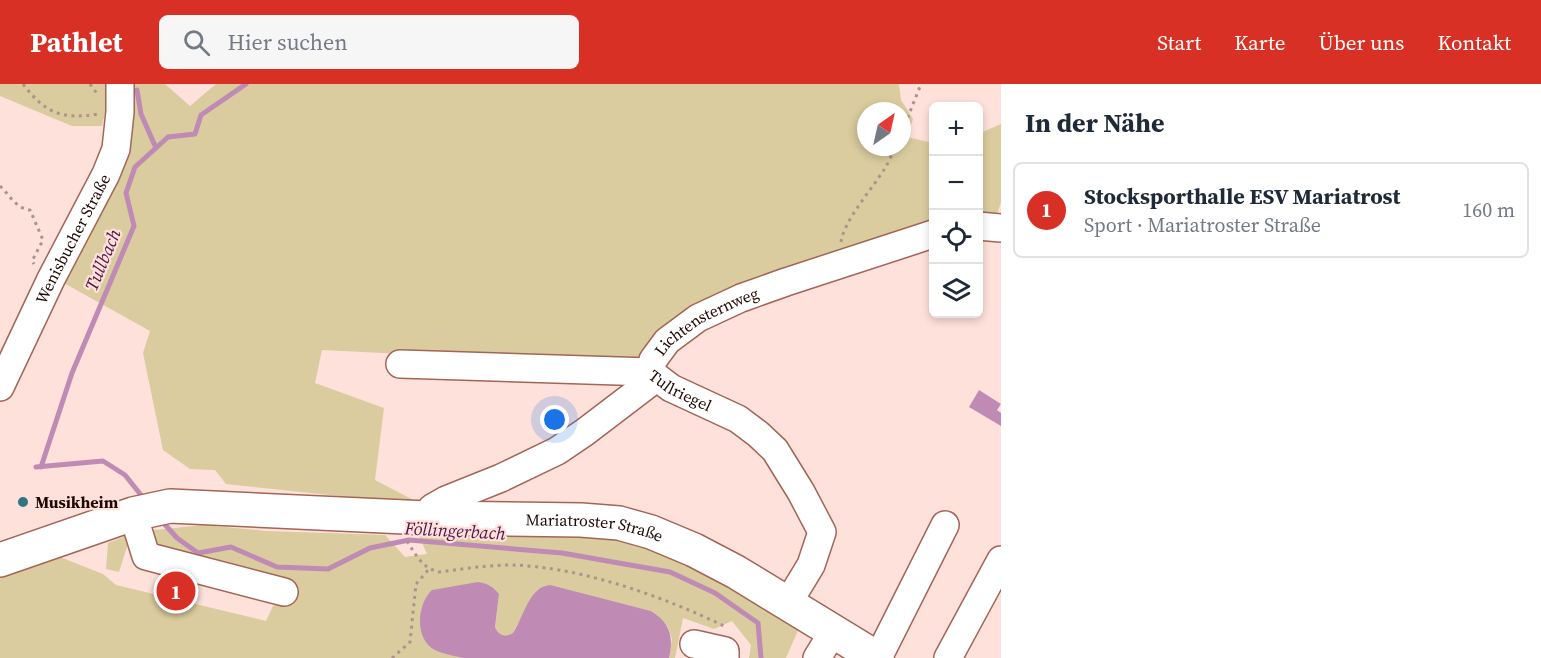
<!DOCTYPE html>
<html lang="de">
<head>
<meta charset="utf-8">
<style>
  body { margin:0; font-family:"Source Serif 4",serif; background:#f6f6f7; color:#1f2937 }
  .controls { position:absolute; right:18px; top:18px; display:grid; overflow:hidden; border-radius:9px; box-shadow:0 3px 9px #0003 }
  .controls button { width:54px; height:54px; display:grid; place-items:center; padding:0; border:0; border-bottom:2px solid #e0e1e3; background:#fff; color:#1f2937; font:30px sans-serif }
  .compass { position:absolute; left:857px; top:18px; width:54px; height:54px; border-radius:50%; background:#fff; box-shadow:0 3px 9px #0003; rotate:34deg }
  .you { position:absolute; left:555px; top:336px; width:21px; height:21px; margin:-15px; border:4px solid #fff; border-radius:50%; background:#1a73e8; box-shadow:0 0 0 9px #1a73e833 }
  .badge { display:grid; place-items:center; width:39px; height:39px; border-radius:50%; background:#d93025; color:#fff; font-size:20px; font-weight:700 }
  .pin { position:absolute; translate:-50% -50%; border:3px solid #fff; box-shadow:0 2px 6px #0006 }
  .list { margin:0; padding:0; list-style:none }
  h2 { display:flex; justify-content:space-between; align-items:center; height:78px; margin:0; padding:0 24px; font-size:26px }
  h2 small { font-size:20px; font-weight:400; color:#747a83 }
  .list li { display:grid; grid-template-columns:39px 1fr auto; gap:18px; align-items:center; box-sizing:border-box; height:96px; margin:0 12px 12px; padding:0 12px; border:2px solid #e0e1e3; border-radius:9px }
  .list b { display:block; font-size:22px; white-space:nowrap }
  .list p { margin:0; font-size:20px; white-space:nowrap; color:#747a83 }
  .list em { font-size:20px; font-style:normal; color:#747a83 }
  .icon { flex:none; width:33px; height:33px; fill:none; stroke:currentColor; stroke-width:2; stroke-linecap:round; stroke-linejoin:round }
  .map { position:relative; flex:none; width:1001px; height:574px; overflow:hidden }
  header { display:flex; align-items:center; gap:36px; box-sizing:border-box; height:84px; padding:0 30px; background:#d93025; color:#fff }
  header strong { font-size:28px }
  nav { display:flex; gap:33px; margin-inline-start:auto; font-size:21px }
  .search { width:420px; height:54px; background:#f6f6f7; display:flex; align-items:center; gap:15px; box-sizing:border-box; padding:0 21px; border-radius:9px; color:#747a83; font-size:22px }
  main { display:flex }
  aside { flex:1; background:#fff }
  .map>svg:first-child { display:block }
  .green { fill:#dacc9e; fill-rule:evenodd }
  .water { fill:#bf8bb5 }
  .lines { fill:none; stroke-linecap:round; stroke-linejoin:round }
  .stream { stroke:#bf8bb5; stroke-width:5 }
  .minor-casing { stroke:#a26556; stroke-width:30 }
  .major-casing { stroke:#a26556; stroke-width:36 }
  .path { stroke:#ae938d; stroke-width:3; stroke-dasharray:3 4.5; stroke-linecap:butt }
  .minor { stroke:#fff; stroke-width:27 }
  .major { stroke:#fff; stroke-width:33 }
  .poi-dot { fill:#307584; stroke:#fee1da; stroke-width:2 }
  .labels { text-anchor:middle; stroke-width:4.5; stroke-linejoin:round; paint-order:stroke }
  .street-label { font-size:16px; fill:#1f0804; stroke:#fee1da }
  .poi-label { font-size:16px; font-weight:bold; fill:#1f0804; stroke:#fee1da; text-anchor:start }
  .water-label { font-size:18px; font-style:italic; fill:#53144a; stroke:#fee1da }
</style>
</head>
<body>
<header>
<strong>Pathlet</strong>
<div class="search"><svg class="icon" aria-label="search" viewBox="0 0 24 24"><circle cx="10" cy="10" r="6"/><path d="M15 15l6 6"/></svg>Hier suchen</div>
<nav><a>Start</a><a>Karte</a><a>Über uns</a><a>Kontakt</a></nav>
</header>
<main>
<div class="map">
<svg width="1001" height="574" viewBox="0 0 1001 574">
  <rect width="100%" height="100%" fill="#fee1da"/>
  <path class="green" d="M 0,0 L 109,0 L 110,7 L 102,42 L 72,42 L 0,12 Z
    M 131,0 L 165,0 L 190,22 L 216,0 L 899,0 L 901,16 L 913,35 L 907,53 L 933,59 L 933,159 L 923,162 L 653,260 L 630,281 L 322,266 L 315,299 L 384,324 L 375,396 L 423,421 L 226,400 L 215,386 L 190,385 L 163,366 L 143,269 L 150,247 L 62,198 L 130,64 ZM 866,27 L 902,27 L 902,63 L 866,63 Z
    M 1001,40 L 1001,118 L 990,152 L 979,152 L 978,50 Z
    M 204,441 L 266,447 L 385,451 L 405,473 L 427,470 L 416,445 L 609,451 L 708,487 L 800,542 L 786,574 L 749,574 L 751,561 L 732,537 L 714,545 L 683,534 L 675,574 L 669,574 L 672,555 L 668,543 L 651,527 L 546,501 L 536,507 L 513,549 C 505,554 498,551 495,543 L 499,510 C 493,502 487,499 478,498 L 420,535 C 422,566 437,567 463,574 L 0,574 L 0,490 L 55,471 L 103,490 L 116,501 L 266,537 L 273,522 L 281,517 L 177,471 L 149,455 L 145,447 Z
    M 131,450 L 119,488 L 106,485 L 108,459 Z"/>
  <path class="water" d="M 979,306 L 1001,320 L 997,326 L 1001,329 L 1001,342 L 969,323 Z
    M 478,498 C 487,499 493,502 499,510 L 495,543 C 498,551 505,554 513,549 C 523,535 529,502 550,501 L 651,527 C 670,539 674,552 669,574 L 463,574 C 455,572 443,570 435,566 C 414,555 417,520 432,506 Z"/>
  <g class="lines">
    <path class="stream" d="M 137,6 L 141,30 L 156,64
      M 36,383 L 103,377 L 125,391 L 145,416
      M 41,383 L 72,289 L 134,142 L 126,109 L 135,83 L 168,53 L 195,50 L 201,31 L 246,0
      M 160,435 L 177,454 L 198,469 L 231,463 L 277,483 L 328,485 L 370,464 L 409,456 L 562,469 L 670,488 L 715,509 L 758,539 L 761,574"/>
    <defs>
      <g id="minor">
        <path d="M 978,142 L 1001,144"/>
        <path id="s1" d="M 400,280 L 650,288 L 671,304 L 738,335 L 758,350 L 775,366 L 801,408 L 822,448 L 811,481 L 788,519"/>
        <path id="s2" d="M 0,303 L 51,195 L 106,90 L 116,65 L 120,28 L 120,0"/>
        <path d="M 133,430 L 146,472 L 284,508"/>
        <path id="s3" d="M 427,434 L 432,424 L 446,416 L 501,394 L 557,367 L 585,348 L 648,300 L 653,276 L 667,257 L 698,234 L 741,214 L 786,198 L 933,150"/>
        <path d="M 694,560 L 725,567 L 725,574"/>
        <path d="M 817,574 L 833,548"/>
        <path d="M 878,574 L 945,441"/>
        <path d="M 948,574 L 1001,476"/>
      </g>
      <g id="major">
        <path id="s4" d="M 0,476 L 133,430 L 170,422 L 427,434 L 581,436 L 619,439 L 651,448 L 694,466 L 736,488 L 877,574"/>
      </g>
    </defs>
    <use href="#minor" class="minor-casing"/>
    <use href="#major" class="major-casing"/>
    <path class="path" d="M 23,0 C 45,29 62,36 98,30
      M 90,0 L 98,11
      M 902,48 L 921,0
      M 0,102 C 10,111 15,124 30,126 L 43,156 L 32,177 L 34,180
      M 841,158 C 844,136 873,104 885,84 C 889,78 892,70 895,63
      M 407,457 C 416,471 422,484 439,488 C 463,485 487,481 512,481 C 581,483 665,513 726,543
      M 392,574 L 410,558 L 416,500 L 429,485"/>
    <use href="#minor" class="minor"/>
    <use href="#major" class="major"/>
  </g>
  <circle class="poi-dot" cx="23" cy="418" r="6"/>
  <g class="labels">
    <g class="street-label">
      <text dy="6" stroke="none"><textPath href="#s2" startOffset="165">Wenisbucher Straße</textPath></text>
      <text dy="6" stroke="none"><textPath href="#s3" startOffset="354">Lichtensternweg</textPath></text>
      <text dy="6" stroke="none"><textPath href="#s1" startOffset="286">Tullriegel</textPath></text>
      <text dy="6" stroke="none"><textPath href="#s4" startOffset="604">Mariatroster Straße</textPath></text>
    </g>
    <g class="poi-label">
      <text x="35" y="424">Musikheim</text>
    </g>
    <g class="water-label">
      <text transform="translate(103 176) rotate(-67)" y="6">Tullbach</text>
      <text transform="translate(455 447) rotate(3)" y="6">Föllingerbach</text>
    </g>
  </g>
</svg>
<div class="controls">
<button>+</button>
<button>−</button>
<button><svg class="icon" aria-label="locate" viewBox="0 0 24 24"><circle cx="12" cy="12" r="6"/><path d="M12 2v4M12 18v4M2 12h4M18 12h4"/></svg></button>
<button><svg class="icon" aria-label="layers" viewBox="0 0 24 24"><path d="M12 4l9 5-9 5-9-5zM3 14l9 5 9-5"/></svg></button>
</div>
<svg class="compass" viewBox="-18 -18 36 36"><path d="M0-13l5 13h-10z" fill="#e53935"/><path d="M0 13l5-13h-10z" fill="#747a83"/></svg>
<div class="you"></div>
<div class="pin badge" style="left:176px;top:507px">1</div>
</div>
<aside>
<h2>In der Nähe<small></small></h2>
<ul class="list">
<li><span class="badge">1</span><div><b>Stocksporthalle ESV Mariatrost</b><p>Sport · Mariatroster Straße</p></div><em>160 m</em></li>
</ul>
</aside>
</main>
</body>
</html>
